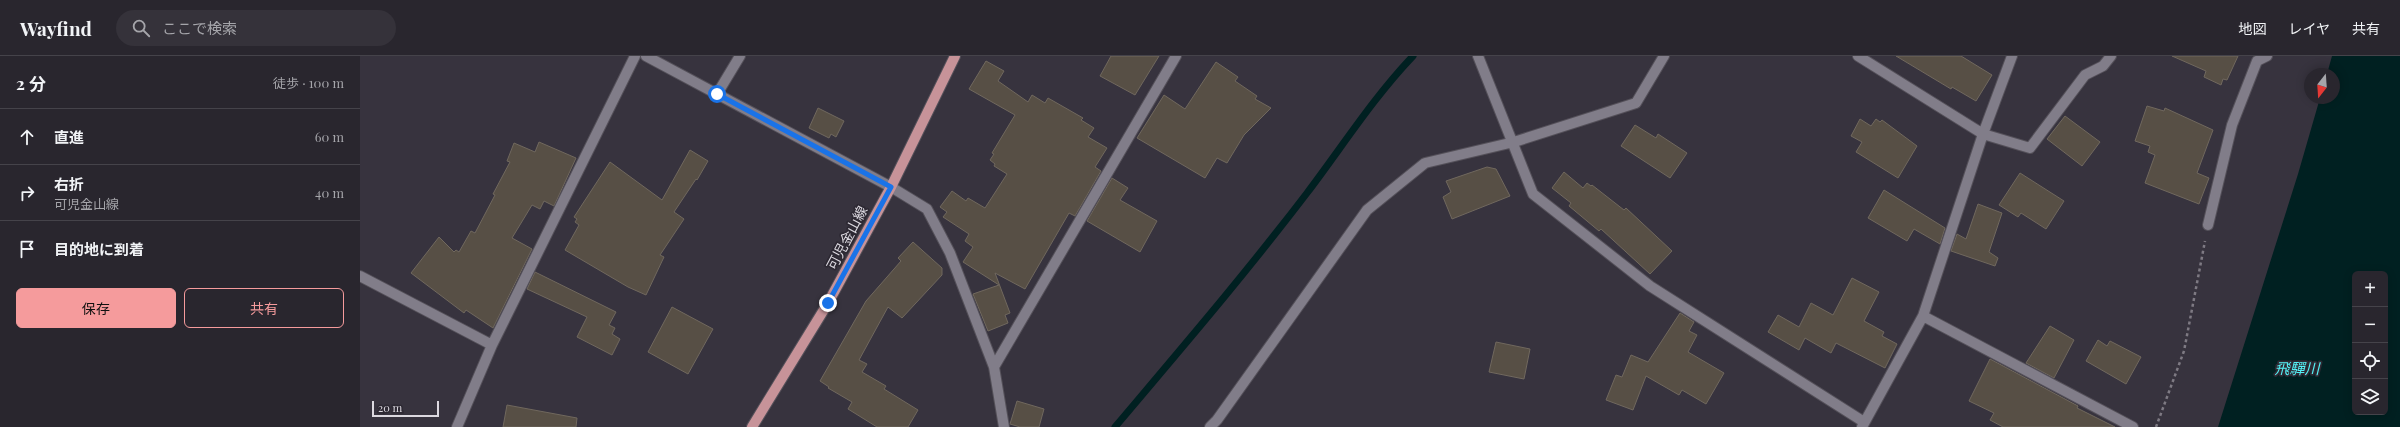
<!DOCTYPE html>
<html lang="ja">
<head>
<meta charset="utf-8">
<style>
  body { margin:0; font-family:"Playfair Display","Noto Sans JP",serif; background:#35323a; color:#f1f3f6 }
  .controls { position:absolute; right:12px; bottom:12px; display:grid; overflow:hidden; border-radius:6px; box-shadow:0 2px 10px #0003 }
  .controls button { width:36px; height:36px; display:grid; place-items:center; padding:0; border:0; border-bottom:1px solid #45434a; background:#29262e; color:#f1f3f6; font:20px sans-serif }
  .compass { position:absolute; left:1944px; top:12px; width:36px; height:36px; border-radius:50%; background:#29262e; box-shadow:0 2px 10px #0003; rotate:197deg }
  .scale { position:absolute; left:12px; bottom:10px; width:67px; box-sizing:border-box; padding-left:4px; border:2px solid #dcd9e0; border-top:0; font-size:11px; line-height:14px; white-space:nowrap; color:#dcd9e0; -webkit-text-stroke:3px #2d2933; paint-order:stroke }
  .stop { position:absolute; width:12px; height:12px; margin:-9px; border:3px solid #1a73e8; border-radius:50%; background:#fff }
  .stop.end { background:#1a73e8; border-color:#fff; box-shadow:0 1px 4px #0008 }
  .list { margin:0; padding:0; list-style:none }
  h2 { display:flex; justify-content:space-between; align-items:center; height:52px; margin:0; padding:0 16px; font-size:17px }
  h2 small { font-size:13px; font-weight:400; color:#a5a5aa }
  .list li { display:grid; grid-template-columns:26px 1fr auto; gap:12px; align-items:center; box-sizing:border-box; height:56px; padding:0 16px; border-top:1px solid #45434a }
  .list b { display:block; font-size:15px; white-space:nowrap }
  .list p { margin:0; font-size:13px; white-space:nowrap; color:#a5a5aa }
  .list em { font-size:13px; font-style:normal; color:#a5a5aa }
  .actions { display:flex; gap:8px; padding:12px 16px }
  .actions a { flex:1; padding:9px 0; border:1px solid #f59b9c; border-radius:6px; text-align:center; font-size:14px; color:#f59b9c }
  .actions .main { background:#f59b9c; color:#111 }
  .icon { flex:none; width:22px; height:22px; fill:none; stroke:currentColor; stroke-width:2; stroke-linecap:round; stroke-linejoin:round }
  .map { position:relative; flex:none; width:2040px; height:371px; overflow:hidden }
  header { display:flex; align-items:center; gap:24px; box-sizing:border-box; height:56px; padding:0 20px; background:#29262e; border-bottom:1px solid #45434a }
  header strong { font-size:19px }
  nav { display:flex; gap:22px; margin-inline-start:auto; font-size:14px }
  .search { width:280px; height:36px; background:#35323a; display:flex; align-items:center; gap:10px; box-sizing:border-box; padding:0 14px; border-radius:22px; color:#a5a5aa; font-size:15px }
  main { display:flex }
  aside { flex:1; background:#29262e }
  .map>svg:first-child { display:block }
  .water { fill:#002021; fill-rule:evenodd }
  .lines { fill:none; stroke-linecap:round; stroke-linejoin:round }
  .stream { stroke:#002021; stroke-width:7 }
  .building { fill:#574f45; stroke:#70685e }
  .minor-casing { stroke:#545059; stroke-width:12 }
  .major-casing { stroke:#545059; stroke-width:12 }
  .path { stroke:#7e7a83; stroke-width:2.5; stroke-dasharray:3 3; stroke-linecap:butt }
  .minor { stroke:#817d89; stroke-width:10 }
  .major { stroke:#c79399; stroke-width:10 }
  .route { stroke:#1a73e8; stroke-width:5 }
  .labels { text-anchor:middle; stroke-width:3.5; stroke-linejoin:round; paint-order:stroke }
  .street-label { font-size:14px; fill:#dcd9e0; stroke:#2d2933 }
  .water-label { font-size:15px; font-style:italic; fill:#54f2f6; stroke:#2d2933 }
</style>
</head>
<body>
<header>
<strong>Wayfind</strong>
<div class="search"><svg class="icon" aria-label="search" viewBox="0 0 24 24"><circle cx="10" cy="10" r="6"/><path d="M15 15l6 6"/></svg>ここで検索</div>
<nav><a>地図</a><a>レイヤ</a><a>共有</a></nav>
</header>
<main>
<aside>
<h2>2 分<small>徒歩 · 100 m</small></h2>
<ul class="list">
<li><svg class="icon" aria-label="ahead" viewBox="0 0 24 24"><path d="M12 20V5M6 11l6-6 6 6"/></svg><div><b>直進</b></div><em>60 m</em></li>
<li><svg class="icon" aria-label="right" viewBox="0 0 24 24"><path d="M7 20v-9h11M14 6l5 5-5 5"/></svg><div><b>右折</b><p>可児金山線</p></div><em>40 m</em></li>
<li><svg class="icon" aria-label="arrive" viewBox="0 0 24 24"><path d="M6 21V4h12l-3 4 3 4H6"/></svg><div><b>目的地に到着</b></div></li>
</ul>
<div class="actions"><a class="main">保存</a><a>共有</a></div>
</aside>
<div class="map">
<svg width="2040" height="371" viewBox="0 0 2040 371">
  <rect width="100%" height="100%" fill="#37333e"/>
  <path class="water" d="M 1972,0 L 2040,0 L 2040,371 L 1858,371 L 1938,118 L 1960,42 L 1974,42 L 1974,18 L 1967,18 ZM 1995,218 L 2025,218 L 2025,356 L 1995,356 Z"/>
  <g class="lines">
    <path class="stream" d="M 755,371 C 820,294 886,217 947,137 C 982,91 1013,42 1053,0"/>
  </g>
  <path class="building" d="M 751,0 L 799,0 L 775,39 L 740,20 Z
    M 1536,0 L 1601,0 L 1632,19 L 1616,45 L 1592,31 L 1591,33 Z
    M 1812,0 L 1878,0 L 1867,24 L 1863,23 L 1861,29 L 1844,21 L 1846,15 Z
    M 626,5 L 644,15 L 638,25 L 668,46 L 672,39 L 685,47 L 688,42 L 723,62 L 721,64 L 734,72 L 728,81 L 747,92 L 735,111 L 741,115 L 715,160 L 709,157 L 665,233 L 635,217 L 650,257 L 645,259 L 648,267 L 628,275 L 613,238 L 639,229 L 603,206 L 613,191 L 605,185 L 609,178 L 583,161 L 587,156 L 580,151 L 592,135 L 606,145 L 608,142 L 625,152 L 647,118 L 634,110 L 635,108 L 630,104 L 634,98 L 632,97 L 655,59 L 609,33 Z
    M 856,6 L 878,21 L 875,25 L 897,40 L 895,43 L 911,52 L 884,79 L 867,107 L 857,102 L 845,122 L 777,82 L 804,39 L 825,53 Z
    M 1787,50 L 1804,55 L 1805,52 L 1853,74 L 1837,117 L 1849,122 L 1839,148 L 1785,127 L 1795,99 L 1788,96 L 1790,90 L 1775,85 Z
    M 458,52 L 484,65 L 476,81 L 471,78 L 469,82 L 449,72 Z
    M 1705,60 L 1740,86 L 1722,110 L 1687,83 Z
    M 1500,63 L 1511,70 L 1516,63 L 1520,66 L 1522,64 L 1557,90 L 1538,122 L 1496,96 L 1502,86 L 1491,80 Z
    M 1275,69 L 1296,82 L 1298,78 L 1327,97 L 1310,122 L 1261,90 Z
    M 179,86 L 216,102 L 194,150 L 184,145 L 180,153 L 172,149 L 152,182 L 172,193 L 133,272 L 106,254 L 104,257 L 51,217 L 79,181 L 94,196 L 96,194 L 99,196 L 111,175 L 115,177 L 135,139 L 133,138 L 150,106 L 147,105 L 154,87 L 175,96 Z
    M 330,94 L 348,105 L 337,124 L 336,123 L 314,156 L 324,163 L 300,199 L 304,201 L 286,239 L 268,231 L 205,194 L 219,169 L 215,166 L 217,163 L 214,161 L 250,106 L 302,144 Z
    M 1127,111 L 1136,113 L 1150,140 L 1092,163 L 1083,141 L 1091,136 L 1086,125 Z
    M 1204,116 L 1223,132 L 1227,127 L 1231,130 L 1232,129 L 1264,154 L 1266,152 L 1312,195 L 1290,218 L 1241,173 L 1239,175 L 1209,150 L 1211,147 L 1192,132 Z
    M 1660,117 L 1704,145 L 1686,173 L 1661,157 L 1658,161 L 1639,149 Z
    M 752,122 L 768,132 L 760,144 L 797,165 L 780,196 L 727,165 Z
    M 1524,134 L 1585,172 L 1580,188 L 1554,173 L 1547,185 L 1508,162 Z
    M 1618,148 L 1642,157 L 1629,196 L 1638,202 L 1635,210 L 1591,195 L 1597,178 L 1606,183 Z
    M 553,186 L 582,212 L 582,219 L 542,262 L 528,251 L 499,304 L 507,308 L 502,316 L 526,330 L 524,333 L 558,354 L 548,371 L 517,371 L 488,353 L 492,346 L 468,332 L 469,331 L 460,325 L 506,245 L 541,205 L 538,202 Z
    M 175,216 L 256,256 L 249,269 L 255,272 L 252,278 L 260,283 L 252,299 L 217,281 L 227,261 L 167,233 Z
    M 1492,222 L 1519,236 L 1504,265 L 1524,276 L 1522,280 L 1537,288 L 1525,312 L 1476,287 L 1471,297 L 1445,282 L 1439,294 L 1408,276 L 1418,259 L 1439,271 L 1451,247 L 1473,259 Z
    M 312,251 L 353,273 L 328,318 L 288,296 Z
    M 1320,257 L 1334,266 L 1329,275 L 1337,279 L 1328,296 L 1364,317 L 1346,348 L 1322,334 L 1319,339 L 1286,320 L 1273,354 L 1246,344 L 1256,319 L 1262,321 L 1271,299 L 1288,306 Z
    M 1690,270 L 1714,284 L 1694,322 L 1666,307 Z
    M 1738,284 L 1747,290 L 1750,285 L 1781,301 L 1766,328 L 1726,305 Z
    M 1136,286 L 1170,293 L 1164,323 L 1129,316 Z
    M 1630,303 L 1718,350 L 1717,352 L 1755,371 L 1643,371 L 1630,364 L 1634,357 L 1609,345 Z
    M 657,345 L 684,353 L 679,371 L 660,371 L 650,368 Z
    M 147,349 L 217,362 L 216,371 L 143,371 Z"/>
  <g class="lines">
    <defs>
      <path id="minor" d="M 286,0 L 531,131 L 567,153 L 590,197 L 634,311 L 644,371
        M 1118,0 L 1173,138 L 1290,230 L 1504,366
        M 1498,0 L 1623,78 L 1670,92 L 1725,19 L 1743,10 L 1751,0
        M 357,38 L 380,0
        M 1848,169 L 1872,69 L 1897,5 L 1907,0
        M 0,220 L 132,289
        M 1563,260 L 1773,371
        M 634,311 L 816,0
        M 97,371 L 132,289 L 275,0
        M 850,371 L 857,364 L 1007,154 L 1065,107 L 1154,86 L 1276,47 L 1304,0
        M 1502,371 L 1563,260 L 1623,78 L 1652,0"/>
      <path id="major" d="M 392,371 L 468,247 L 531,131 L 595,0"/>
    </defs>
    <use href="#minor" class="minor-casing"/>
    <use href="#major" class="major-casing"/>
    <path class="path" d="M 1796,371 L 1824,295 L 1845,185"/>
    <use href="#minor" class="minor"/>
    <use href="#major" class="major"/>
  </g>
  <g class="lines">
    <path class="route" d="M 357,38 L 531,131 L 468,247"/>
  </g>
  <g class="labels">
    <g class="street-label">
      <text transform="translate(487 182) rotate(-62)" y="5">可児金山線</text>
    </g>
    <g class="water-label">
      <text x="1937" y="318">飛驒川</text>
    </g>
  </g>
</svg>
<div class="controls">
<button>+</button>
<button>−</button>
<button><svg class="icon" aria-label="locate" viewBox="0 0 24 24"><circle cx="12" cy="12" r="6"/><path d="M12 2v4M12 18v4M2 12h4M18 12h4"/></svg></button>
<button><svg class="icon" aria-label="layers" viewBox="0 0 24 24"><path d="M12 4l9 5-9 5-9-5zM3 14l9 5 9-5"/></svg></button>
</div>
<svg class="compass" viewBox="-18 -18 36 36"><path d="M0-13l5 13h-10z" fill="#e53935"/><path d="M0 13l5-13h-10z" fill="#a5a5aa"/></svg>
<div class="scale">20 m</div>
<div class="stop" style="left:357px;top:38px"></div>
<div class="stop end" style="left:468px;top:247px"></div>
</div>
</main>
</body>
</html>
